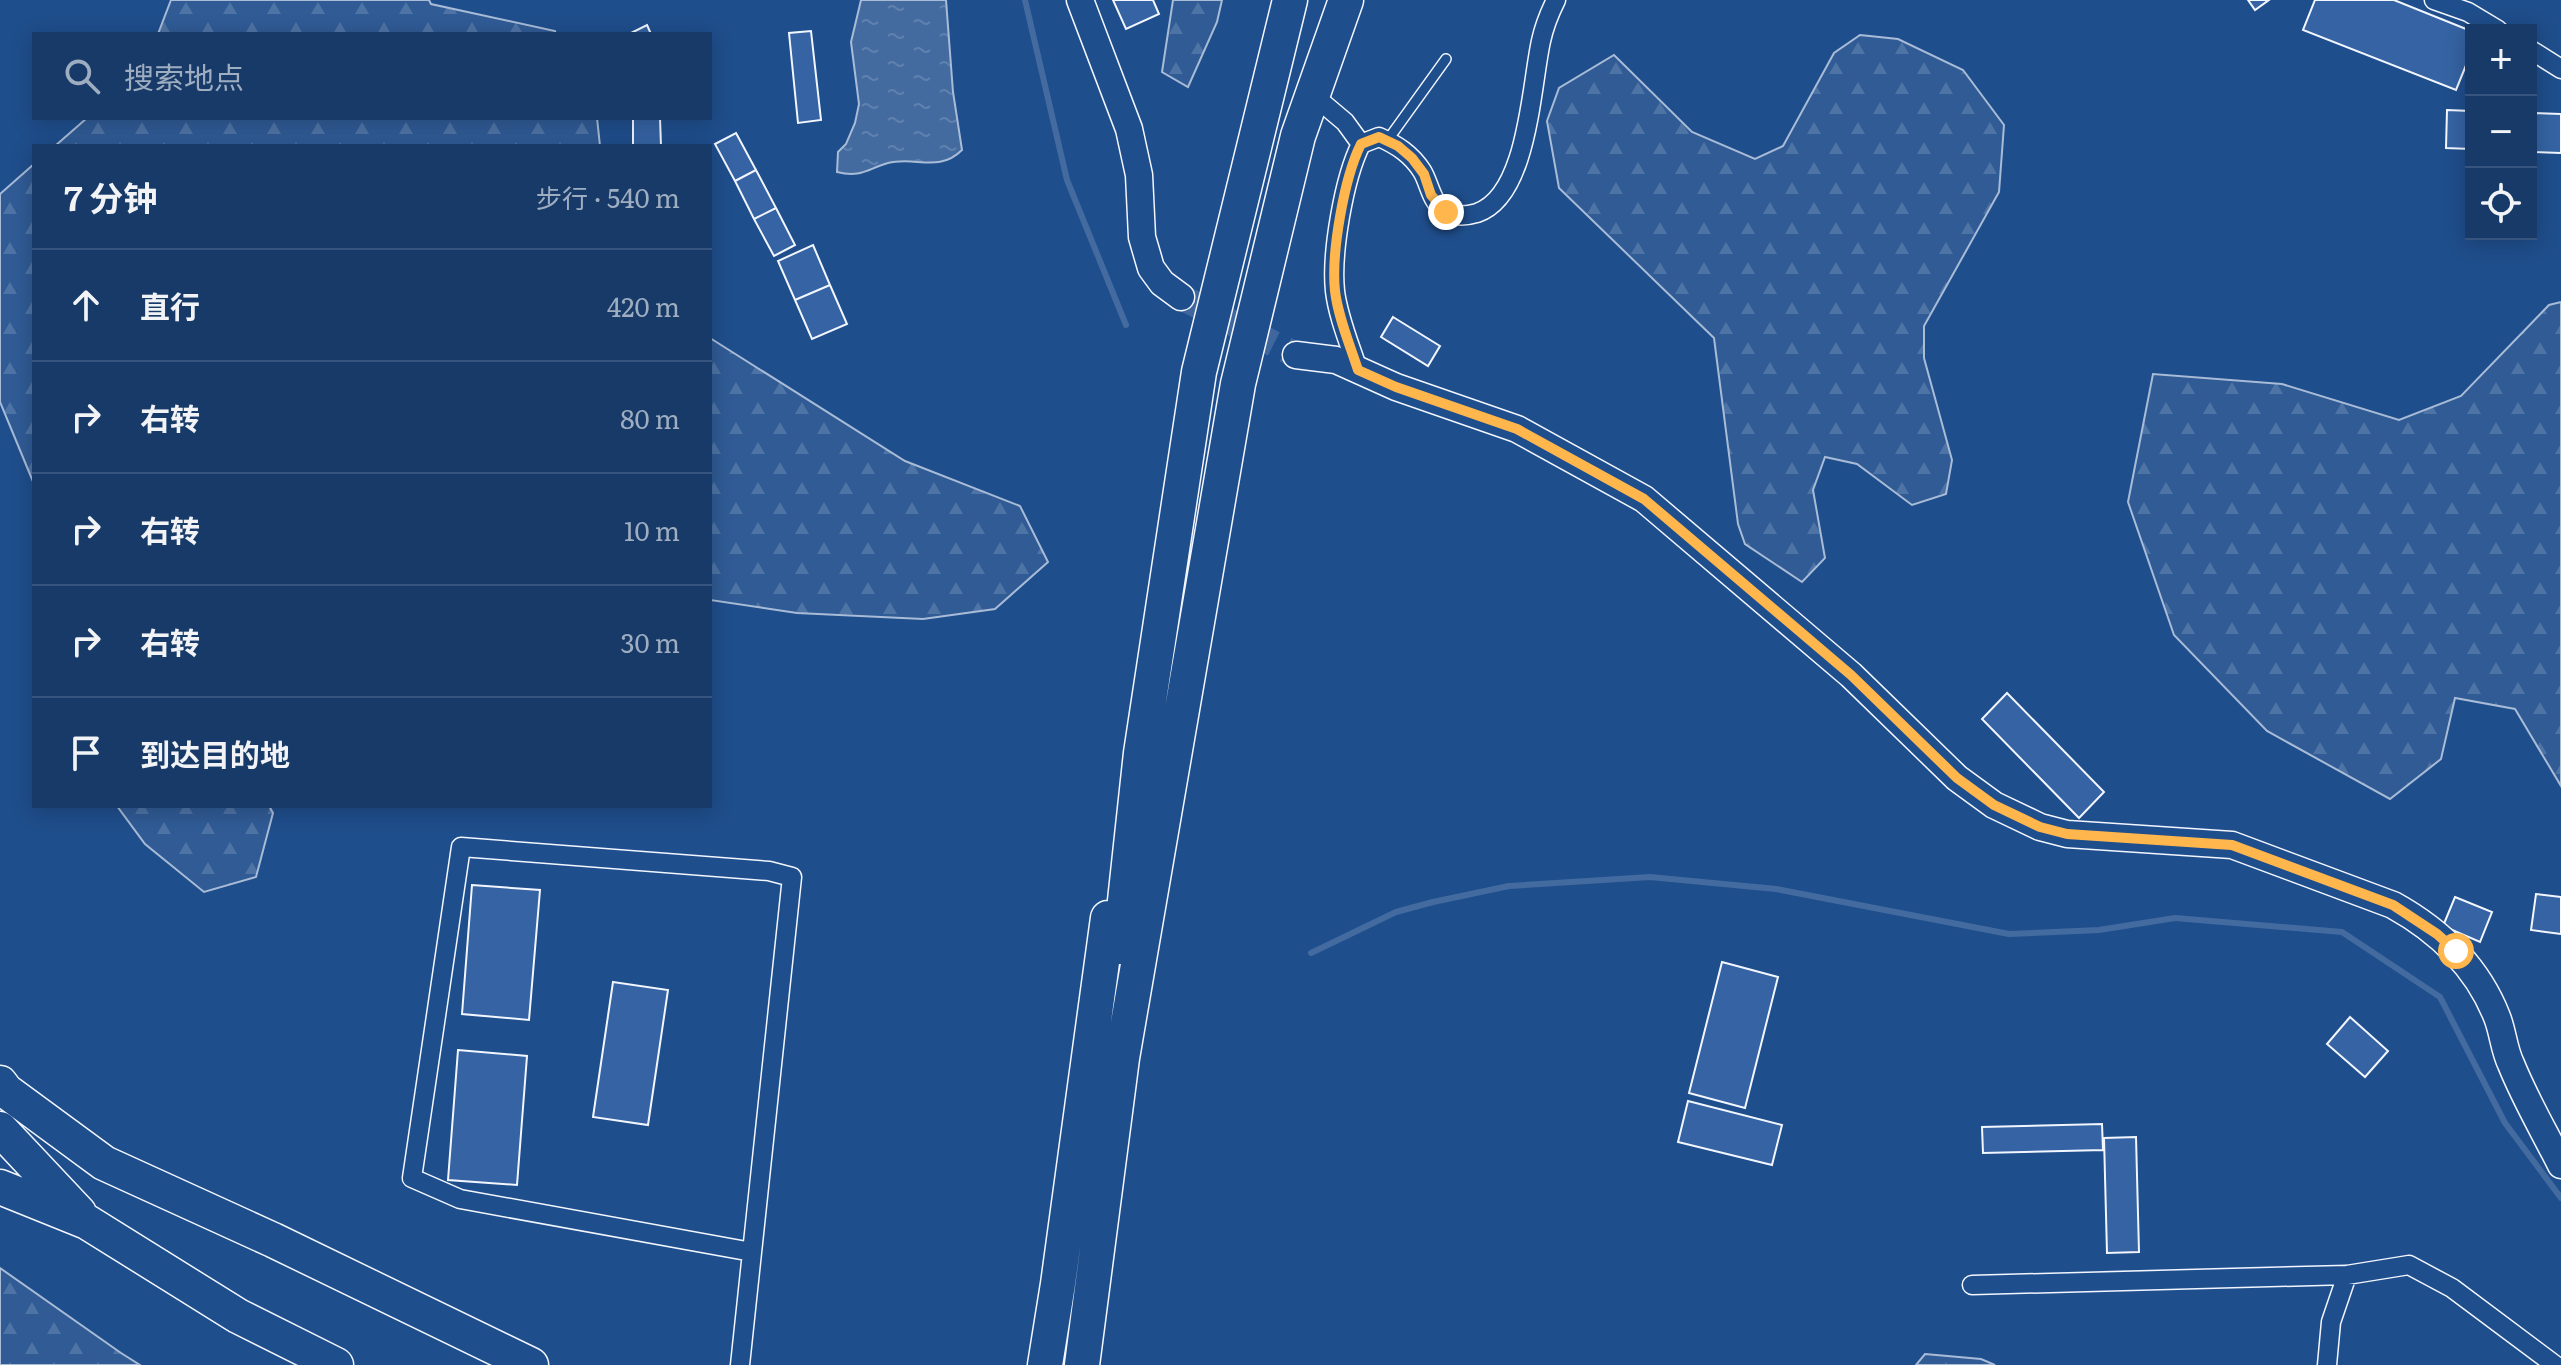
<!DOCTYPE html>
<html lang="zh">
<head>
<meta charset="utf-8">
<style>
  body { margin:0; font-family:Literata,"Noto Sans SC",serif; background:#20416f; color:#f1f3f6 }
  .controls { position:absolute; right:24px; top:24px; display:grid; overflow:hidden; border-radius:0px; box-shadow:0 4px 20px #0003 }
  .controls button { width:72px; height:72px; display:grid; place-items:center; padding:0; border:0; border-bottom:2px solid #36547d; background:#173a69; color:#f1f3f6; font:40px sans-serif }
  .stop { position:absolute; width:24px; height:24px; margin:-18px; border:6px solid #ffb74d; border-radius:50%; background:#fff }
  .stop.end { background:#ffb74d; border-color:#fff; box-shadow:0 2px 8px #0008 }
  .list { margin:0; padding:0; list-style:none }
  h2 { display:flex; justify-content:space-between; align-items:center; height:104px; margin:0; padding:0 32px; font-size:34px }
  h2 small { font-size:26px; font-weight:400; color:#9eadc0 }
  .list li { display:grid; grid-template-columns:52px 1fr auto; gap:24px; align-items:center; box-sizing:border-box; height:112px; padding:0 32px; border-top:2px solid #36547d }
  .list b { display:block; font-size:30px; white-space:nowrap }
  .list em { font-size:26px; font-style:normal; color:#9eadc0 }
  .icon { flex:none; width:44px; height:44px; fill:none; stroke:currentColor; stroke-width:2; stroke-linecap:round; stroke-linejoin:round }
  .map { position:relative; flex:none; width:2561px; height:1365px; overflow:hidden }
  .search { position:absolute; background:#173a69; box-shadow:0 4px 20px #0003; left:32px; top:32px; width:680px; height:88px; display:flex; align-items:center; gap:20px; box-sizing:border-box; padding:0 28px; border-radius:0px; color:#9eadc0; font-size:30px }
  .panel { position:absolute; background:#173a69; box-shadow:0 4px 20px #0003; left:32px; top:144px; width:680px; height:664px; border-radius:0px }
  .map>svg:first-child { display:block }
  .forest { fill:url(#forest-firs); stroke:#a8bbd7; stroke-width:2 }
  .water { fill:url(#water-ripples); stroke:#a8bbd7; stroke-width:2 }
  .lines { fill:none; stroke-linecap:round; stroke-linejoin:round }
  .stream { stroke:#446ba0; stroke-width:6 }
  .building { fill:#3563a3; stroke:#f2f6ff; stroke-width:2 }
  .secondary-tunnel { stroke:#3f679d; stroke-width:26; stroke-dasharray:26 13; stroke-linecap:butt }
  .lane-casing { stroke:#f2f6ff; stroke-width:12 }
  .street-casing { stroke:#f2f6ff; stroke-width:21 }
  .secondary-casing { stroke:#f2f6ff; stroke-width:29 }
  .highway-casing { stroke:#f2f6ff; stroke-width:37 }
  .lane { stroke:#1f4e8c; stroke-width:9 }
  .street { stroke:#1f4e8c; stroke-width:18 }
  .secondary { stroke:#1f4e8c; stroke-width:26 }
  .highway { stroke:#1f4e8c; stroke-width:34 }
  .route { stroke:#ffb74d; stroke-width:10 }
</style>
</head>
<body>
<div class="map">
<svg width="2561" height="1365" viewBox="0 0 2561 1365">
  <defs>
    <pattern id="forest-firs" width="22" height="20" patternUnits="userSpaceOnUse" patternTransform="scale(2)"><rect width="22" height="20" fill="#305b95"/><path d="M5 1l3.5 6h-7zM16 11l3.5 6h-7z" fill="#4e73a5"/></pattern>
    <pattern id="water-ripples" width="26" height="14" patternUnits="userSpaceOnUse" patternTransform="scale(2)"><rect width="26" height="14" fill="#446ba0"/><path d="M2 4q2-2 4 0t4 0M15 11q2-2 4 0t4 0" fill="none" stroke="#5f81ae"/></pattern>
  </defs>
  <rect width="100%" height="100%" fill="#1f4e8c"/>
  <path class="forest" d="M 171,0 L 429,0 L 431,4 L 555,31 L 556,34 L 158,34 Z
    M 1173,0 L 1222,0 L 1217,22 L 1188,87 L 1162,72 Z
    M 1860,35 L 1898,39 L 1963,70 L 2004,125 L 1999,192 L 1924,326 L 1924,358 L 1952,460 L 1946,494 L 1912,505 L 1857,464 L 1825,457 L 1813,490 L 1825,558 L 1802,582 L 1745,544 L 1738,524 L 1714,338 L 1559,188 L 1547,121 L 1559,88 L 1614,55 L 1692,132 L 1755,159 L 1783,146 L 1834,53 Z
    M 87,118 L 597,118 L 600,146 L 55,146 Z
    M 34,164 L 34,484 L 0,402 L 0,194 Z
    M 2561,302 L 2561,786 L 2515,709 L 2455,698 L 2441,759 L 2390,799 L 2267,731 L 2174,635 L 2128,502 L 2153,374 L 2282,384 L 2399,420 L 2461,396 L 2549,305 Z
    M 710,338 L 905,461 L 1020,506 L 1048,562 L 995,609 L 923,619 L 797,613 L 710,600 Z
    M 117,806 L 269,806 L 273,813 L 256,877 L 204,892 L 145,844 Z
    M 0,1268 L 121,1353 L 140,1365 L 0,1365 Z
    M 1925,1354 L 1981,1359 L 1995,1365 L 1916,1365 Z"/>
  <path class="water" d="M 861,0 L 946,0 L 953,92 L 962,150 C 939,173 915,156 888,163 C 867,169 861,178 837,172 L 838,152 L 846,144 L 855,123 L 859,104 L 851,42 Z"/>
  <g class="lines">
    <path class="stream" d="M 1025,0 L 1067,180 L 1126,325
      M 1311,953 L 1396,912 L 1433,902 L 1509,886 L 1650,877 L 1776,889 L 2009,934 L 2099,930 L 2175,918 L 2342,932 L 2440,997 L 2505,1123 L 2561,1198"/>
  </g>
  <path class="building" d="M 1113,0 L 1153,0 L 1159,14 L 1126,29 Z
    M 2248,0 L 2269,0 L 2255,10 Z
    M 2315,0 L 2394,0 L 2471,31 L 2471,53 L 2456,90 L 2303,30 Z
    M 647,25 L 651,34 L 629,34 Z
    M 811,31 L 821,120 L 798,123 L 789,33 Z
    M 2447,110 L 2471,111 L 2471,149 L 2446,148 Z
    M 2531,113 L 2561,114 L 2561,153 L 2531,152 Z
    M 633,118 L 660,118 L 661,146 L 633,146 Z
    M 736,133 L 756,170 L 735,181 L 715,144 Z
    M 756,170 L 776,208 L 754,219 L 735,181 Z
    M 776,208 L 795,245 L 774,256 L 754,219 Z
    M 813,245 L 830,285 L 795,300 L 778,261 Z
    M 830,285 L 847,324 L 812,339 L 795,300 Z
    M 1393,317 L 1440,346 L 1428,366 L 1381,337 Z
    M 2007,693 L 2104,792 L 2079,818 L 1982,719 Z
    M 472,885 L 540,890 L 529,1020 L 462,1014 Z
    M 2536,894 L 2561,897 L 2561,934 L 2531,930 Z
    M 2455,897 L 2492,912 L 2480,942 L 2443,926 Z
    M 1722,962 L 1778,977 L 1745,1108 L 1689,1093 Z
    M 613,982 L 668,990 L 648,1125 L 593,1117 Z
    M 2350,1017 L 2388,1051 L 2365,1077 L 2327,1044 Z
    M 458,1050 L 527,1056 L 517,1185 L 448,1180 Z
    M 1688,1101 L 1782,1125 L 1772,1165 L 1678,1142 Z
    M 2102,1124 L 2103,1150 L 1983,1153 L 1982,1127 Z
    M 2136,1137 L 2139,1252 L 2107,1253 L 2104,1138 Z"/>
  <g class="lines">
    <path class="secondary-tunnel" d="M 1181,297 L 1296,355"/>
    <defs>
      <path id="lane" d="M 1387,141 L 1446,59"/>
      <path id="street" d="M 2434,0 L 2468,12 L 2498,30
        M 2531,50 L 2561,69
        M 1313,95 L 1345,122 L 1361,144
        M 1358,370 C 1350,345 1338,317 1335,291 C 1331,253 1344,178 1361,144 L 1379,137 C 1397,145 1411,154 1422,171 C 1430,184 1431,204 1447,212 C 1456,217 1467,216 1477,213 C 1528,196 1531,86 1541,41 C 1544,27 1550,12 1556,0
        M 1972,1285 L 2347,1275 L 2409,1265 L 2452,1288 L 2555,1365
        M 740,1365 L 792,877 L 769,871 L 461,847 L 412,1178 L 460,1199 L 752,1252
        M 2327,1365 L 2331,1322 L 2347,1275"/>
      <path id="secondary" d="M 1080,0 L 1129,129 L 1139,175 L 1142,237 L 1151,268 L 1162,283 L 1181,297
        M 1296,355 L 1336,360 L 1396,387 L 1517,429 L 1644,499 L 1851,675 L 1957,778 L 1994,805 L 2040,827 L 2067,834 L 2232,845 L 2393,905 C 2440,931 2477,966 2497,1017 C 2503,1032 2504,1050 2511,1064 C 2525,1099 2544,1131 2561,1165"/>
      <path id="highway" d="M 1120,947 L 1141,753 L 1199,372 L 1290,0
        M 0,1083 L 6,1091 L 104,1163 L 273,1240 L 531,1365
        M 0,1129 L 79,1213
        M 0,1187 L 87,1222 L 238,1316 L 336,1365
        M 1045,1365 L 1058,1284 L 1108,918
        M 1082,1365 L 1122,1058 L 1238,384 L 1298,136 L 1346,0"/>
    </defs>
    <use href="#lane" class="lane-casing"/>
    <use href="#street" class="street-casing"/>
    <use href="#secondary" class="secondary-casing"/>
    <use href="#highway" class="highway-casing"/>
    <use href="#lane" class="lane"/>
    <use href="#street" class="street"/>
    <use href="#secondary" class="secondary"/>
    <use href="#highway" class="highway"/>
  </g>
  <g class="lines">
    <path class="route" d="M 1446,212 L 1431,195 L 1424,174 L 1412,158 L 1398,146 L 1379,137 L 1361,144 C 1344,178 1331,253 1335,291 C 1338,317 1350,345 1358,370 L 1396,387 L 1517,429 L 1644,499 L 1851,675 L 1957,778 L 1994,805 L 2040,827 L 2067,834 L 2232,845 L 2393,905 L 2437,934 L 2456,951"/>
  </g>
</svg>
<div class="controls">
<button>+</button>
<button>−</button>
<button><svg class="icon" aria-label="locate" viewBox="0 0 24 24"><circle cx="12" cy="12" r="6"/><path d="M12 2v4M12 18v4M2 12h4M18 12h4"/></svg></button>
</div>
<div class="stop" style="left:2456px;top:951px"></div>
<div class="stop end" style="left:1446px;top:212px"></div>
<div class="search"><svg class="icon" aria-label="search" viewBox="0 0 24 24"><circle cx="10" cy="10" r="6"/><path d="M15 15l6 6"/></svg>搜索地点</div>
<section class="panel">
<h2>7 分钟<small>步行 · 540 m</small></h2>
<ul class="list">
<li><svg class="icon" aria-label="ahead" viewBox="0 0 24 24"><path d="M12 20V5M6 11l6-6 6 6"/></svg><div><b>直行</b></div><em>420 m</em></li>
<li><svg class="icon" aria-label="right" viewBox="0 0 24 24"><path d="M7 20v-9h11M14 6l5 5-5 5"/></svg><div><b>右转</b></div><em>80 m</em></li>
<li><svg class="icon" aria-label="right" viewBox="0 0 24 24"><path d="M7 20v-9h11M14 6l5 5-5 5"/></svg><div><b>右转</b></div><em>10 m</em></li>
<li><svg class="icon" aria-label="right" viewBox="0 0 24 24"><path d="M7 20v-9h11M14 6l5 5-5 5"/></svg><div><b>右转</b></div><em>30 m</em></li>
<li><svg class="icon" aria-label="arrive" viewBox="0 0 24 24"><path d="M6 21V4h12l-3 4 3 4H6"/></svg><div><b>到达目的地</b></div></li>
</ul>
</section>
</div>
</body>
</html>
